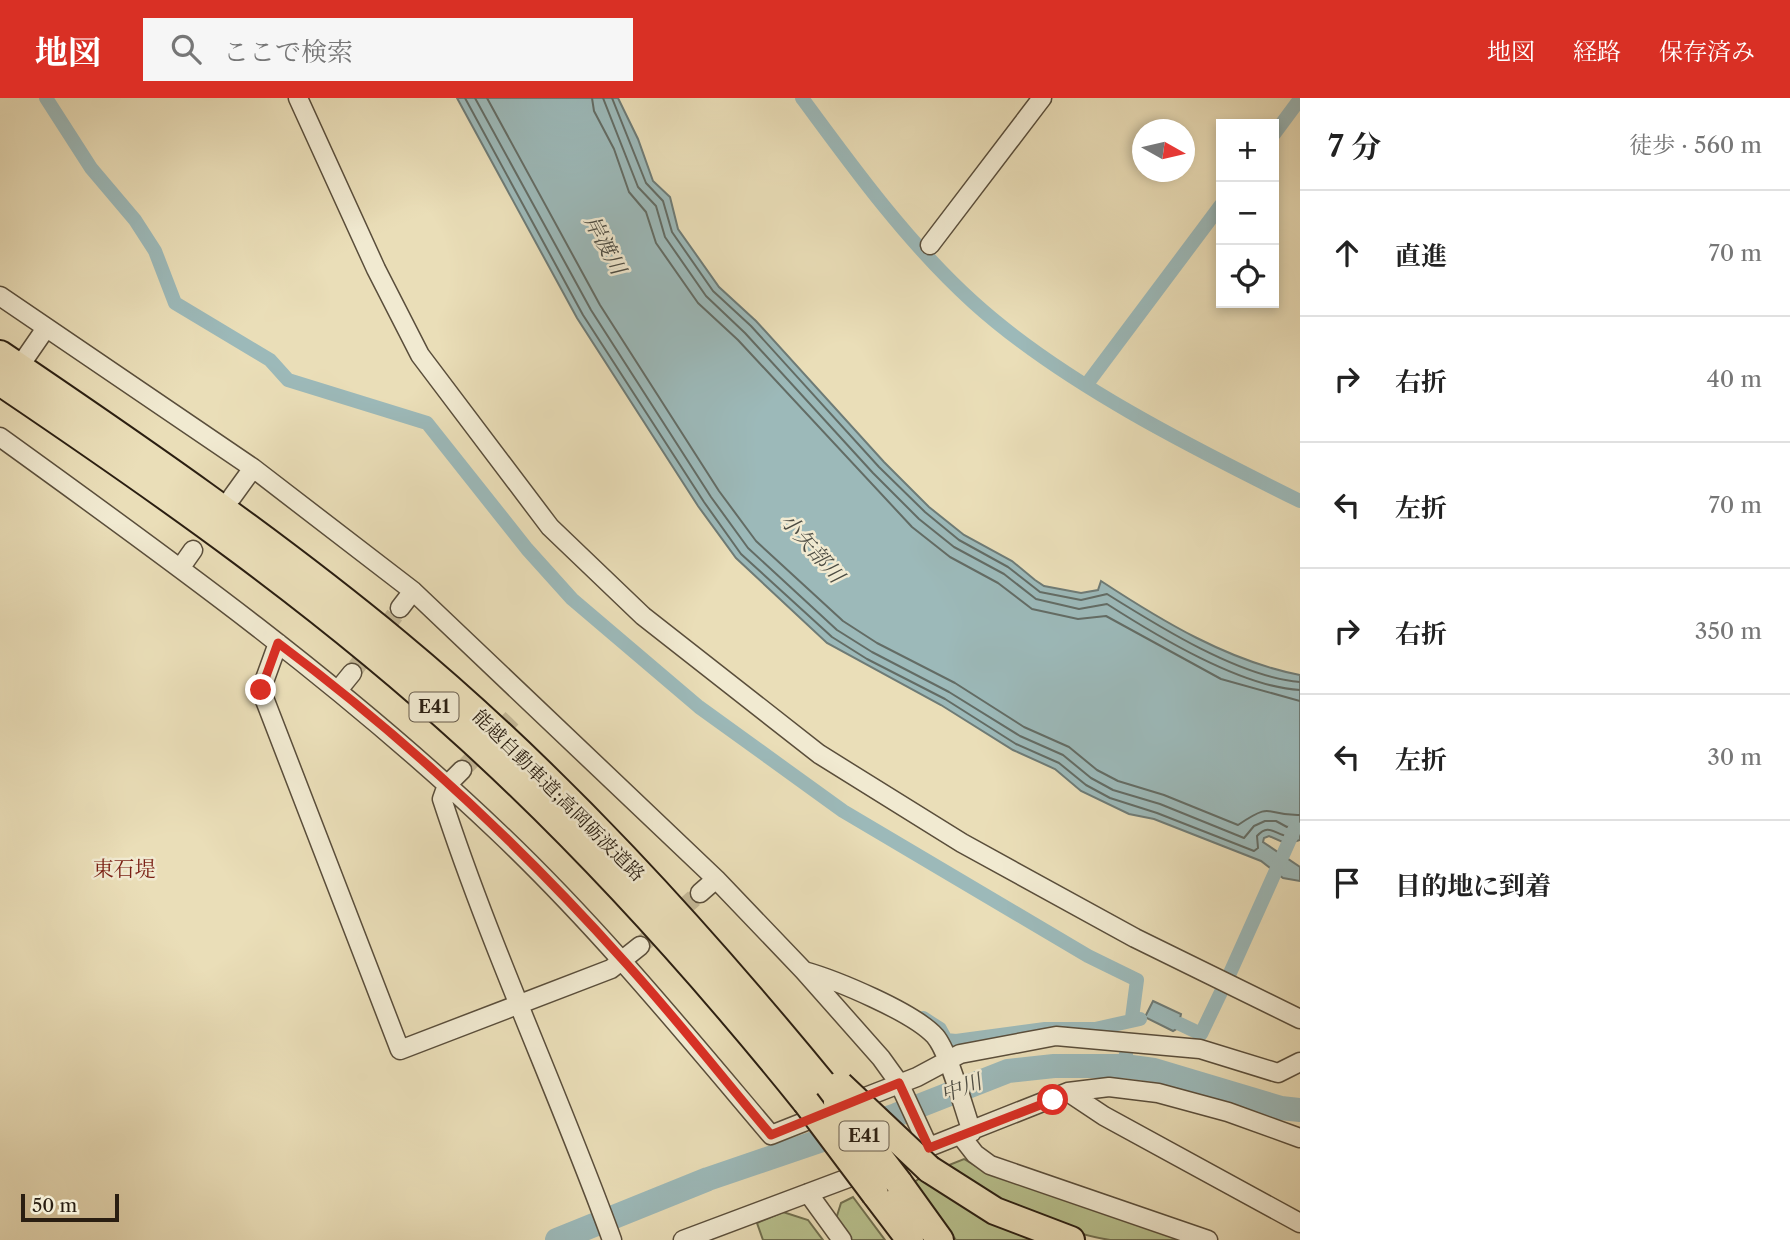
<!DOCTYPE html>
<html lang="ja">
<head>
<meta charset="utf-8">
<style>
  body { margin:0; font-family:"Libre Caslon Text","Noto Serif JP",serif; background:#f6f6f6; color:#222 }
  .controls { position:absolute; right:21px; top:21px; display:grid; overflow:hidden; border-radius:0px; box-shadow:0 4px 10px #0003 }
  .controls button { width:63px; height:63px; display:grid; place-items:center; padding:0; border:0; border-bottom:2px solid #e0e0e0; background:#fff; color:#222; font:35px sans-serif }
  .compass { position:absolute; left:1132px; top:21px; width:63px; height:63px; border-radius:50%; background:#fff; box-shadow:0 4px 10px #0003; rotate:98deg }
  .scale { position:absolute; left:21px; bottom:18px; width:98px; box-sizing:border-box; padding-left:7px; border:4px solid #2a1e11; border-top:0; font-size:19px; line-height:24px; white-space:nowrap; color:#2a1e11; -webkit-text-stroke:5px #f1ead1; paint-order:stroke }
  .stop { position:absolute; width:21px; height:21px; margin:-16px; border:5px solid #d93025; border-radius:50%; background:#fff }
  .stop.end { background:#d93025; border-color:#fff; box-shadow:0 2px 7px #0008 }
  .list { margin:0; padding:0; list-style:none }
  h2 { display:flex; justify-content:space-between; align-items:center; height:91px; margin:0; padding:0 28px; font-size:30px }
  h2 small { font-size:23px; font-weight:400; color:#767676 }
  .list li { display:grid; grid-template-columns:46px 1fr auto; gap:21px; align-items:center; box-sizing:border-box; height:126px; padding:0 28px; border-top:2px solid #e0e0e0 }
  .list b { display:block; font-size:26px; white-space:nowrap }
  .list em { font-size:23px; font-style:normal; color:#767676 }
  .icon { flex:none; width:38px; height:38px; fill:none; stroke:currentColor; stroke-width:2; stroke-linecap:round; stroke-linejoin:round }
  .map { position:relative; flex:none; width:1300px; height:1142px; overflow:hidden }
  header { display:flex; align-items:center; gap:42px; box-sizing:border-box; height:98px; padding:0 35px; background:#d93025; color:#fff }
  header strong { font-size:33px }
  nav { display:flex; gap:38px; margin-inline-start:auto; font-size:24px }
  .search { width:490px; height:63px; background:#f6f6f6; display:flex; align-items:center; gap:18px; box-sizing:border-box; padding:0 24px; border-radius:0px; color:#767676; font-size:26px }
  main { display:flex }
  aside { flex:1; background:#fff }
  .map>svg:first-child { display:block }
  .green { fill:#b8c18e; stroke:#717050; stroke-width:2 }
  .water { fill:#9cb9b9; stroke:#6e7b76; stroke-width:2 }
  .lines { fill:none; stroke-linecap:round; stroke-linejoin:round }
  .shore { stroke:#636c65; stroke-width:2 }
  .canal { stroke:#9cb9b9; stroke-width:14 }
  .river { stroke:#9cb9b9; stroke-width:24 }
  .minor-tunnel { stroke:#c4b897; stroke-width:18; stroke-dasharray:18 9; stroke-linecap:butt }
  .minor-casing { stroke:#5a4e3b; stroke-width:21 }
  .highway-casing { stroke:#2a1e11; stroke-width:30 }
  .minor { stroke:#f1ead1; stroke-width:18 }
  .highway { stroke:#eadeb8; stroke-width:26 }
  .highway-bridge-casing { stroke:#2a1e11; stroke-width:30; stroke-linecap:butt }
  .highway-bridge { stroke:#eadeb8; stroke-width:26 }
  .route { stroke:#d93025; stroke-width:9 }
  .labels { text-anchor:middle; stroke-width:5; stroke-linejoin:round; paint-order:stroke }
  .shield { fill:#f1ead1; stroke:#665b4b; stroke-width:2 }
  .shield-label { font-size:18px; font-weight:bold; fill:#2a1e11 }
  .street-label { font-size:19px; fill:#2a1e11; stroke:#f1ead1 }
  .water-label { font-size:21px; font-style:italic; fill:#4c4c43; stroke:#f1ead1 }
  .neighbourhood-label { font-size:21px; fill:#7a1f14; stroke:#f1ead1 }
</style>
</head>
<body>
<header>
<strong>地図</strong>
<div class="search"><svg class="icon" aria-label="search" viewBox="0 0 24 24"><circle cx="10" cy="10" r="6"/><path d="M15 15l6 6"/></svg>ここで検索</div>
<nav><a>地図</a><a>経路</a><a>保存済み</a></nav>
</header>
<main>
<div class="map">
<svg width="1300" height="1142" viewBox="0 0 1300 1142">
  <rect width="100%" height="100%" fill="#eadeb8"/>
  <filter id="stains"><feTurbulence type="fractalNoise" baseFrequency=".00286" numOctaves="4"/><feColorMatrix values="0 0 0 0 .2 0 0 0 0 .09 0 0 0 0 .02 0 0 0 .5 -.17"/></filter>
  <radialGradient id="worn" r=".72"><stop offset=".6" stop-color="#630" stop-opacity="0"/><stop offset="1" stop-color="#630" stop-opacity=".3"/></radialGradient>
  <path class="green" d="M 964,1061 L 976,1068 L 1195,1142 C 1168,1142 1137,1142 1110,1142 C 1054,1133 990,1101 944,1069 Z
    M 924,1078 L 1039,1142 L 956,1142 L 914,1084 Z
    M 853,1099 L 885,1142 L 851,1142 L 836,1121 L 841,1105 Z
    M 783,1114 L 808,1122 L 823,1142 L 763,1142 L 757,1125 Z"/>
  <path class="water" d="M 457,0 L 618,0 L 638,41 L 653,83 L 670,99 L 678,131 L 719,189 L 756,223 L 884,364 L 929,409 L 964,437 L 1012,463 L 1035,482 L 1044,488 L 1081,495 L 1098,492 L 1101,483 C 1162,523 1228,563 1300,577 L 1300,742 L 1287,746 L 1269,738 L 1264,740 L 1263,744 L 1300,769 L 1300,783 L 1283,780 L 1261,763 L 1154,721 L 1129,716 L 1081,693 L 1055,671 L 1013,652 L 941,607 L 827,545 L 736,460 L 698,408 L 577,220 Z
    M 1153,903 L 1181,916 L 1178,930 L 1173,933 L 1147,920 L 1141,923 L 1139,918 L 1146,917 Z"/>
  <g class="lines">
    <path class="shore" d="M 465,0 L 583,217 L 704,404 L 741,456 L 832,539 L 867,561 L 945,601 L 1016,646 L 1059,665 L 1086,687 L 1110,700 L 1157,715 L 1254,753 L 1258,750 L 1257,738 C 1267,727 1272,733 1283,737 C 1288,740 1294,737 1300,736
      M 475,0 L 591,212 L 711,399 L 748,450 L 837,532 L 872,554 L 949,594 L 1020,638 L 1063,657 L 1091,680 L 1113,692 L 1160,706 L 1244,740 L 1254,728 L 1265,723 L 1276,723 L 1287,729 L 1300,727
      M 487,0 L 600,207 L 719,393 L 756,443 L 843,523 L 877,545 L 955,585 L 1024,629 L 1069,649 L 1097,672 L 1118,683 L 1164,697 L 1238,727 C 1275,702 1264,718 1300,717
      M 592,0 L 594,13 L 614,51 L 629,94 L 646,114 L 656,145 L 698,205 L 738,242 L 912,429 L 950,459 L 998,485 L 1032,511 L 1078,521 L 1106,518 L 1221,581 L 1300,603
      M 603,0 L 638,89 L 656,108 L 665,139 L 706,198 L 745,235 L 873,375 L 919,421 L 954,449 L 1004,476 L 1036,501 L 1079,511 L 1107,506 C 1157,538 1241,589 1300,592
      M 612,0 L 646,85 L 663,103 L 672,134 L 713,193 L 751,228 L 879,369 L 925,414 L 959,442 L 1008,469 L 1040,494 L 1081,502 L 1107,496 C 1158,528 1239,579 1300,584"/>
    <path class="canal" d="M 46,0 L 91,70 L 135,122 L 155,153 L 175,205 L 270,262 L 288,282 L 427,325 L 527,451 L 572,501 L 699,609 L 843,713 L 1088,858 L 1137,882 L 1132,920
      M 802,0 C 854,71 908,145 973,204 C 1061,284 1193,350 1300,403
      M 1274,36 L 1300,1
      M 1087,286 L 1221,107
      M 1230,875 L 1295,730
      M 923,920 L 940,931 L 946,942 L 956,943 L 1045,931 L 1095,931 L 1140,921
      M 1180,926 L 1201,936 L 1222,892
      M 1124,968 L 1126,956"/>
    <path class="river" d="M 557,1142 L 708,1081 L 896,1017 L 1008,973 L 1054,968 L 1124,968 L 1154,972 L 1281,1010 L 1300,1012"/>
    <path class="minor-tunnel" d="M 352,575 L 400,510
      M 462,672 L 517,615
      M 640,848 L 700,795"/>
    <defs>
      <path id="minor" d="M 298,0 L 376,171 L 420,257 L 550,429 L 643,518 L 819,656 L 962,745 L 1135,840 L 1300,921
        M 930,147 L 1042,0
        M 0,198 L 253,370 L 413,493 L 716,781 L 804,873 L 881,960 L 899,985 L 929,1050
        M 26,259 L 46,230
        M 0,339 C 172,463 344,587 498,734 C 597,828 683,933 771,1037 L 824,1016
        M 232,399 L 253,370
        M 181,469 L 193,452
        M 400,510 L 413,493
        M 278,545 L 261,592 L 400,952 L 611,871 L 640,848
        M 339,591 L 352,575
        M 462,672 L 447,687 L 442,701 C 491,851 558,994 612,1142
        M 700,795 L 716,781
        M 804,873 C 836,882 913,914 935,938 C 949,954 964,1012 972,1034
        M 1068,994 L 1104,1018 L 1300,1125
        M 850,1005 L 917,979 L 960,956 L 1056,938 L 1200,951 L 1278,975 L 1300,964
        M 961,1038 L 975,1056 L 990,1067 L 1208,1142
        M 919,1053 L 1068,994 L 1109,989 L 1158,995 L 1228,1014 L 1300,1040
        M 808,1095 L 842,1142
        M 683,1142 L 867,1073"/>
      <path id="highway" d="M 0,256 C 136,348 271,441 398,546 C 557,678 697,832 828,992
        M 0,284 C 163,394 324,507 469,640 C 592,752 702,875 806,1004
        M 929,1071 L 995,1113 L 1071,1142
        M 899,1085 L 940,1142
        M 875,1096 L 910,1142"/>
    </defs>
    <use href="#minor" class="minor-casing"/>
    <use href="#highway" class="highway-casing"/>
    <use href="#minor" class="minor"/>
    <use href="#highway" class="highway"/>
    <defs>
      <path id="highway-bridge" d="M 840,987 L 929,1071
        M 806,1004 L 875,1096
        M 837,1004 L 899,1085"/>
    </defs>
    <use href="#highway-bridge" class="highway-bridge-casing"/>
    <use href="#highway-bridge" class="highway-bridge"/>
  </g>
  <g class="lines">
    <path class="route" d="M 261,592 L 278,545 C 403,638 520,747 624,863 C 675,919 722,979 771,1037 L 899,985 L 929,1050 L 1053,1002"/>
  </g>
  <g class="labels">
    <g class="shield">
      <rect x="409.5" y="594.5" width="49" height="29" rx="5"/>
      <rect x="839.5" y="1023.5" width="49" height="29" rx="5"/>
    </g>
    <g class="shield-label">
      <text x="434" y="615">E41</text>
      <text x="864" y="1044">E41</text>
    </g>
    <g class="street-label">
      <text transform="translate(559 697) rotate(45)" y="7">能越自動車道;高岡砺波道路</text>
    </g>
    <g class="water-label">
      <text transform="translate(605 147) rotate(62)" y="7">岸渡川</text>
      <text transform="translate(812 450) rotate(49)" y="7">小矢部川</text>
      <text transform="translate(961 990) rotate(-20)" y="7">中川</text>
    </g>
    <g class="neighbourhood-label">
      <text x="124" y="778">東石堤</text>
    </g>
  </g>
  <rect width="100%" height="100%" filter="url(#stains)"/>
  <rect width="100%" height="100%" fill="url(#worn)"/>
</svg>
<div class="controls">
<button>+</button>
<button>−</button>
<button><svg class="icon" aria-label="locate" viewBox="0 0 24 24"><circle cx="12" cy="12" r="6"/><path d="M12 2v4M12 18v4M2 12h4M18 12h4"/></svg></button>
</div>
<svg class="compass" viewBox="-18 -18 36 36"><path d="M0-13l5 13h-10z" fill="#e53935"/><path d="M0 13l5-13h-10z" fill="#767676"/></svg>
<div class="scale">50 m</div>
<div class="stop" style="left:1053px;top:1002px"></div>
<div class="stop end" style="left:261px;top:592px"></div>
</div>
<aside>
<h2>7 分<small>徒歩 · 560 m</small></h2>
<ul class="list">
<li><svg class="icon" aria-label="ahead" viewBox="0 0 24 24"><path d="M12 20V5M6 11l6-6 6 6"/></svg><div><b>直進</b></div><em>70 m</em></li>
<li><svg class="icon" aria-label="right" viewBox="0 0 24 24"><path d="M7 20v-9h11M14 6l5 5-5 5"/></svg><div><b>右折</b></div><em>40 m</em></li>
<li><svg class="icon" aria-label="left" viewBox="0 0 24 24"><path d="M17 20v-9H6M10 6l-5 5 5 5"/></svg><div><b>左折</b></div><em>70 m</em></li>
<li><svg class="icon" aria-label="right" viewBox="0 0 24 24"><path d="M7 20v-9h11M14 6l5 5-5 5"/></svg><div><b>右折</b></div><em>350 m</em></li>
<li><svg class="icon" aria-label="left" viewBox="0 0 24 24"><path d="M17 20v-9H6M10 6l-5 5 5 5"/></svg><div><b>左折</b></div><em>30 m</em></li>
<li><svg class="icon" aria-label="arrive" viewBox="0 0 24 24"><path d="M6 21V4h12l-3 4 3 4H6"/></svg><div><b>目的地に到着</b></div></li>
</ul>
</aside>
</main>
</body>
</html>
